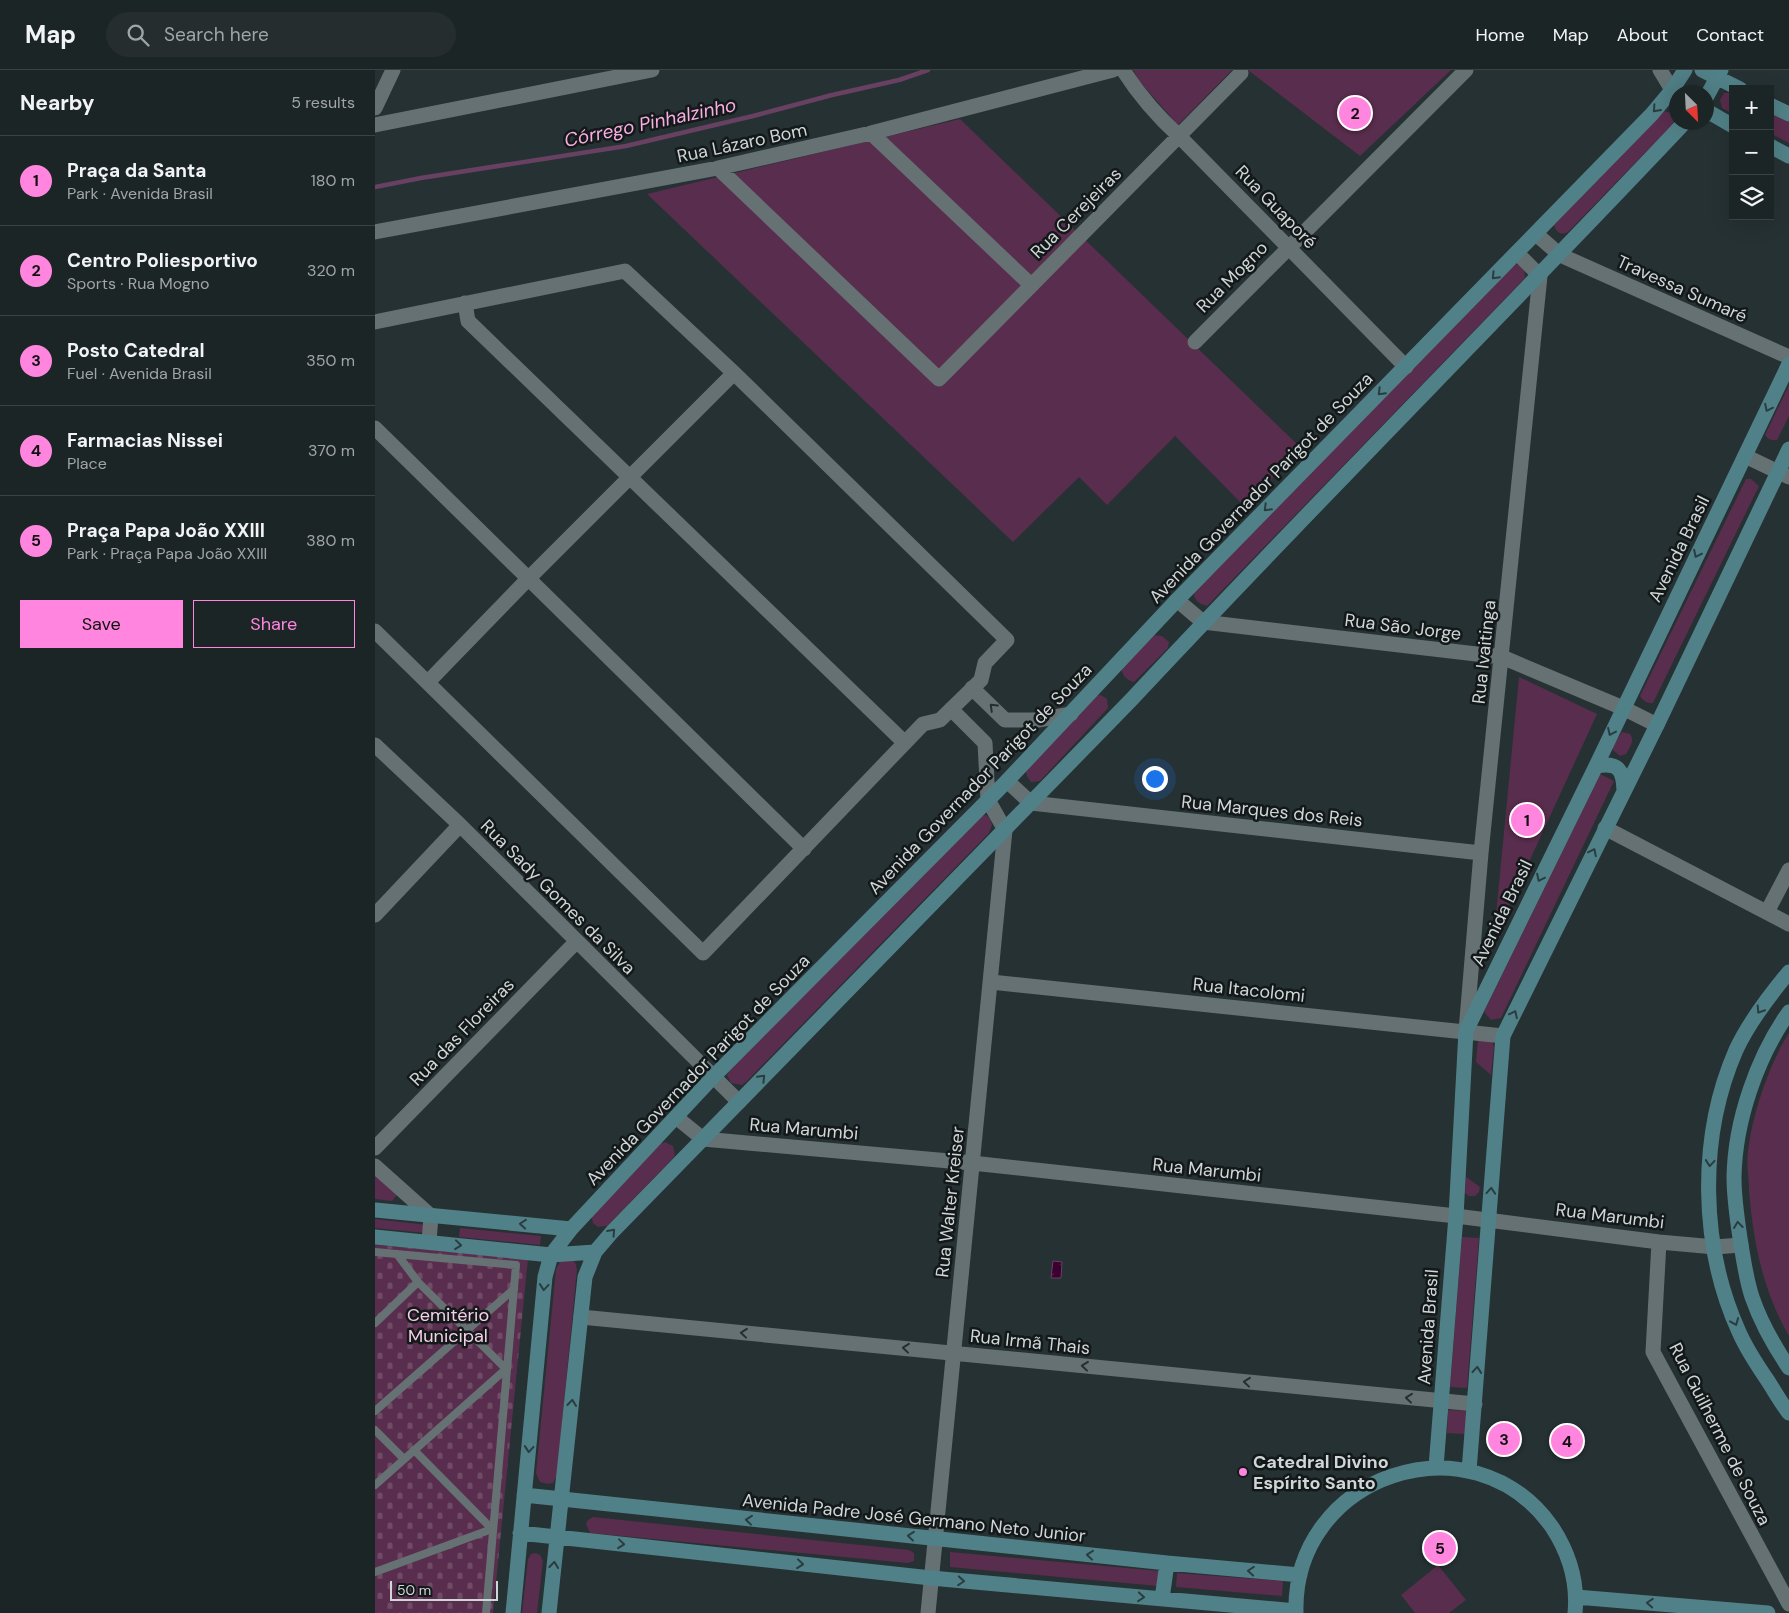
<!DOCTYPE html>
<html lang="en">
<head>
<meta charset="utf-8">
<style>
  body { margin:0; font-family:"DM Sans",sans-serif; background:#252d2e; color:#f1f3f6 }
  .controls { position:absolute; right:15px; top:15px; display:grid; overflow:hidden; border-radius:0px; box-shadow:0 5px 20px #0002 }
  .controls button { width:45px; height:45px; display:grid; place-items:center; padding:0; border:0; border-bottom:1px solid #3a4243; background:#1c2526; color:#f1f3f6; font:25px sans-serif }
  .compass { position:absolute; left:1294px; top:15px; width:45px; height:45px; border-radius:50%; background:#1c2526; box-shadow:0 5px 20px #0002; rotate:156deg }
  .scale { position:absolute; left:15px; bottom:12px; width:108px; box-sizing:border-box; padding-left:5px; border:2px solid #d0d6d8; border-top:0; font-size:14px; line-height:18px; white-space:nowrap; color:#d0d6d8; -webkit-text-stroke:4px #131819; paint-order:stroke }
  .you { position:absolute; left:779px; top:708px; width:18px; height:18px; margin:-12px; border:4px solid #fff; border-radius:50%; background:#1a73e8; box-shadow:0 0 0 8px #1a73e833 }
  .badge { display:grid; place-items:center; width:32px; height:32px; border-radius:50%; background:#ff85df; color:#111; font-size:16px; font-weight:700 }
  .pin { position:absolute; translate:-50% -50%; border:2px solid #fff; box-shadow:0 1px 5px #0006 }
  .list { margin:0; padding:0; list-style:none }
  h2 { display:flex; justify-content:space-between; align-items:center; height:65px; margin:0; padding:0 20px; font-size:21px }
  h2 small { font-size:16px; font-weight:400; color:#a0a5a7 }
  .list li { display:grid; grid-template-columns:32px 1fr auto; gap:15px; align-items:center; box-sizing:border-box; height:90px; padding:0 20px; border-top:1px solid #3a4243 }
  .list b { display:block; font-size:19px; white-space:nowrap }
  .list p { margin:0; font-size:16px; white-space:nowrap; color:#a0a5a7 }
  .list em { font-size:16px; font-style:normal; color:#a0a5a7 }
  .actions { display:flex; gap:10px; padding:15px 20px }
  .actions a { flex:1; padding:11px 0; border:1px solid #ff85df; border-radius:0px; text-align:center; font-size:18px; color:#ff85df }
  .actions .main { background:#ff85df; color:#111 }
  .icon { flex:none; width:28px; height:28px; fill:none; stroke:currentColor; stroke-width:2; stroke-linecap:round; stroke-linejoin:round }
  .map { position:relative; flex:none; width:1414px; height:1543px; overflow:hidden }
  header { display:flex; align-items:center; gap:30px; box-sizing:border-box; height:70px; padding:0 25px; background:#1c2526; border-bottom:1px solid #3a4243 }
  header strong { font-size:24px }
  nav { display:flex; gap:28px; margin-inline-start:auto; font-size:18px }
  .search { width:350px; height:45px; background:#252d2e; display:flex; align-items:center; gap:12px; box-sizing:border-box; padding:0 18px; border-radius:28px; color:#a0a5a7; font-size:19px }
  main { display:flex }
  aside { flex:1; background:#1c2526 }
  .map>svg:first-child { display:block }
  .green { fill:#592d4d }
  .cemetery { fill:url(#cemetery-stones) }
  .water { fill:url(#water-ripples); stroke:#684062 }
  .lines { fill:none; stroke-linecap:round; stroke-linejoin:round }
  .stream { stroke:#684062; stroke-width:4.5 }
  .lane { stroke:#657173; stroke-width:8 }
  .street { stroke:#657173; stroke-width:15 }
  .secondary { stroke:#518188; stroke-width:15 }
  .oneway { stroke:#293d40 }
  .oneway2 { stroke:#282e30 }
  .poi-dot { fill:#ff85df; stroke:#131819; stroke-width:2 }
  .labels { text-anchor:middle; stroke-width:5; stroke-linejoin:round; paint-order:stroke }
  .street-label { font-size:18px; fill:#d0d6d8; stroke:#131819 }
  .park-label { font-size:18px; fill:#f7cfea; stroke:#131819 }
  .poi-label { font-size:18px; font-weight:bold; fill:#d0d6d8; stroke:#131819; text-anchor:start }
  .water-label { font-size:19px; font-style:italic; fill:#f9ade3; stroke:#131819 }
</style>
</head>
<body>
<header>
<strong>Map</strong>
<div class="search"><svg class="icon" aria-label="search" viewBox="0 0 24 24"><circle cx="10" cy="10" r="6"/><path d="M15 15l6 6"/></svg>Search here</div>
<nav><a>Home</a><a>Map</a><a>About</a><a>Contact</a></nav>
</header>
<main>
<aside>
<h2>Nearby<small>5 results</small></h2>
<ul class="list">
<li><span class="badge">1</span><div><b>Praça da Santa</b><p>Park · Avenida Brasil</p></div><em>180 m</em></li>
<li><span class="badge">2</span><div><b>Centro Poliesportivo</b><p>Sports · Rua Mogno</p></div><em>320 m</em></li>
<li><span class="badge">3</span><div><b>Posto Catedral</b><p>Fuel · Avenida Brasil</p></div><em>350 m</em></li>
<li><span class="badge">4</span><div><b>Farmacias Nissei</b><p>Place</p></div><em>370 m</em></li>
<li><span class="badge">5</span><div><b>Praça Papa João XXIII</b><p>Park · Praça Papa João XXIII</p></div><em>380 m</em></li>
</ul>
<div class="actions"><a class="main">Save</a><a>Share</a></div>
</aside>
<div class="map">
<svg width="1414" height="1543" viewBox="0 0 1414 1543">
  <defs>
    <pattern id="cemetery-stones" width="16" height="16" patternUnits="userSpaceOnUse" patternTransform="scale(1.25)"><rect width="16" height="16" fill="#592d4d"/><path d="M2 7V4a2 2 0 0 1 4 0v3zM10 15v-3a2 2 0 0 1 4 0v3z" fill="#704b66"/></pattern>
    <pattern id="water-ripples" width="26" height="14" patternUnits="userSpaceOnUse" patternTransform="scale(1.25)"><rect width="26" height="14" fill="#3b0030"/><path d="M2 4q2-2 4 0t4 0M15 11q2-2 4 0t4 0" fill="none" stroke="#56244d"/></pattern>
  </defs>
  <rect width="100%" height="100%" fill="#263133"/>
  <path class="green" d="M 758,0 L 857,0 L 803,55 L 766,13 Z
    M 873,0 L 1076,0 L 985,86 Z
    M 1349,23 L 1358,23 L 1358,44 L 1347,38 L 1345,30 Z
    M 1289,41 L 1297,43 L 1299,48 L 1298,54 L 1193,162 C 1186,166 1181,162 1179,155 Z
    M 1395,42 L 1414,52 L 1414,73 L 1395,63 Z
    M 585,49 L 926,378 L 870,437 L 800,366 L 732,435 L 704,407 L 638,472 L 272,124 Z
    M 1140,194 C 1148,196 1150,200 1150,208 L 835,533 L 832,536 C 825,534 821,532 819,525 L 821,520 Z
    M 1414,315 L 1414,346 L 1402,370 C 1397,371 1394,370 1390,365 Z
    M 1371,409 L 1376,409 L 1384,416 L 1278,633 C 1272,633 1269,632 1265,626 Z
    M 779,565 L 787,566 L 794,572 L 793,578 L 759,612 C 751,610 748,606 746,598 Z
    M 1144,607 L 1222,644 L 1124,857 L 1120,855 Z
    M 726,625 L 732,629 L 733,638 L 665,711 L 656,712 L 652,706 L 650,700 L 720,626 Z
    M 1247,662 L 1255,664 C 1260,671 1255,677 1251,684 L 1245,686 L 1238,680 L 1238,676 Z
    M 1225,704 L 1239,711 L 1126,948 L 1116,950 L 1109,942 Z
    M 611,745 L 615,749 L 617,755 L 614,763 L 371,1012 L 367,1015 L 356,1013 L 352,1005 L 355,1000 L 604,746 Z
    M 1414,963 L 1414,1266 C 1388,1222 1378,1171 1374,1120 C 1374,1107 1371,1094 1373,1082 C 1377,1045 1394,994 1414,963 Z
    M 1116,969 L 1119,977 L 1116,1005 L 1101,992 L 1103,970 Z
    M 290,1072 L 298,1076 L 300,1086 L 232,1156 L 223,1157 L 218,1153 L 216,1144 L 285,1074 Z
    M 0,1105 L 22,1125 L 17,1131 L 0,1129 Z
    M 1091,1107 L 1105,1117 L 1104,1122 L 1100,1126 L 1094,1126 L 1090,1123 Z
    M 0,1149 L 52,1155 L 51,1163 L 0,1158 Z
    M 85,1158 L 166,1166 L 165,1175 L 84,1167 Z
    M 1087,1167 L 1104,1168 L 1092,1318 L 1075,1317 Z
    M 186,1190 L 196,1190 L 200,1192 L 202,1199 L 182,1405 L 178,1413 L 173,1414 L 165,1412 L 161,1403 L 181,1199 Z
    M 1073,1340 L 1092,1341 L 1090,1364 L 1072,1363 Z
    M 218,1447 L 534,1480 L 539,1483 L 539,1491 L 533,1493 L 215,1463 L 211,1454 L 213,1450 Z
    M 575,1482 L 785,1501 L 783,1516 L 575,1497 Z
    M 161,1483 L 165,1485 L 168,1491 L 162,1543 L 147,1543 L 153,1489 L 156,1484 Z
    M 1063,1495 L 1091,1530 L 1074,1543 L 1040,1543 L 1026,1525 Z
    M 802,1503 L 908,1511 L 907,1526 L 801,1517 Z"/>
  <path class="cemetery" d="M 0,1175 L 153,1188 L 118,1543 L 0,1543 Z"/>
  <path class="water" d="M 678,1191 L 687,1192 L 686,1208 L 676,1208 Z"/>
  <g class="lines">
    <path class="stream" d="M 0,117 L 46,108 L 251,76 L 378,46 L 457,25 L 524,10 L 553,0"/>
    <path class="lane" d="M 0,1182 L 141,1195 L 111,1543
      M 0,1253 L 43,1212
      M 0,1341 L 139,1219
      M 0,1360 L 29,1389
      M 0,1415 L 131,1299 L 43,1212 L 22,1184
      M 0,1502 L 117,1459 L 39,1380"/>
    <path class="street" d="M 748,0 C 764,25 782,46 804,66 L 1031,297
      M 1285,0 L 1297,20
      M 0,38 L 18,0
      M 0,55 L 277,0
      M 496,63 L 656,215
      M 343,98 L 564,309 L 866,3
      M 0,162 L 343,98 L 496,63 L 738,0
      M 1161,164 L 1185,185 L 1414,287
      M 90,233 L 93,251 L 530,673
      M 0,252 L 250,201 L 359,303 L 632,570 L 610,593 L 606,610 L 565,650 L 548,654 L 328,883 L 0,561
      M 820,272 L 1091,0
      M 0,358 L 429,779
      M 1370,386 L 1414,407
      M 802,530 L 828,552 L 1127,587 L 1248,638 L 1282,655
      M 53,612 L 153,509 L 359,303
      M 597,618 L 630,650 L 663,650 L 696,644
      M 0,675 L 85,755 L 364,1032
      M 632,711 L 656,733 L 1106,783
      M 1230,758 L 1414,854
      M 1392,842 L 1414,800
      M 0,845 L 85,755
      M 616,912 L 1128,966
      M 1091,961 L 1106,783 L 1165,206 L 1142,183
      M 301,1047 L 328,1069 L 597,1093 L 1081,1146 L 1284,1172 L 1340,1177 L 1366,1175
      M 0,1078 L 201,872
      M 0,1096 L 56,1146 L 54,1172
      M 1284,1172 L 1278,1282 L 1414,1534
      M 206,1247 L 1100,1334
      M 553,1543 L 630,760 L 613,730 L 610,673 L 576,639"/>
    <path class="secondary" d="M 1327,0 L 1365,19
      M 1332,26 L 1346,0
      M 1395,35 L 1414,44
      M 1332,41 L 1358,56
      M 1395,76 L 1414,86
      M 1221,696 C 1243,692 1248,699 1249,720
      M 1414,902 C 1394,926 1374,952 1361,980 C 1323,1067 1325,1176 1364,1262 C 1372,1280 1382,1295 1393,1311 C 1400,1322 1406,1333 1414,1343
      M 1414,942 C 1382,987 1360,1051 1359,1107 C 1359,1127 1362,1148 1365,1168 C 1368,1187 1371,1209 1377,1227 C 1386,1253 1399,1276 1414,1298
      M 0,1140 L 196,1159
      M 0,1167 L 176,1185 L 220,1182
      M 1061,1397 L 1081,1146 L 1091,961 L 1221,696 L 1414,294
      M 1094,1401 L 1128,966 L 1282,655 L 1414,379
      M 149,1425 L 792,1493 L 925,1505
      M 145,1463 L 556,1508 L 921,1541
      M 1201,1527 L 1393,1543
      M 787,1529 L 792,1493
      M 138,1543 L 170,1207 L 176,1185 L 196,1159 L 339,1006 L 632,711 L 802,530 L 1277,44 L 1297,20 L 1310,0
      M 174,1543 L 210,1207 L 220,1182 L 237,1162 L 756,630 C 938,435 1127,246 1310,52
      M 921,1543 C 917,1405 1097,1344 1177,1457 C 1194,1483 1203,1512 1200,1543"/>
  </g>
  <defs><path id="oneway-chevron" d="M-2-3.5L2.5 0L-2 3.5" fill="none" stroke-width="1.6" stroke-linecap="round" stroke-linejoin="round" transform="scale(1.25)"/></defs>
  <g class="oneway">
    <use href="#oneway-chevron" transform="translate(1281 39) rotate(132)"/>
    <use href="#oneway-chevron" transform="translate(1120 206) rotate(134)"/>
    <use href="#oneway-chevron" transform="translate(1006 322) rotate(135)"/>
    <use href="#oneway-chevron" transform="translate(1393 338) rotate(116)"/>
    <use href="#oneway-chevron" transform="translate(892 438) rotate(135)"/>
    <use href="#oneway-chevron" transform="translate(1322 484) rotate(116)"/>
    <use href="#oneway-chevron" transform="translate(1236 662) rotate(115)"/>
    <use href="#oneway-chevron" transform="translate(1218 782) rotate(-64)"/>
    <use href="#oneway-chevron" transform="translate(1165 808) rotate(116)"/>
    <use href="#oneway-chevron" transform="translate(1385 940) rotate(123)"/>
    <use href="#oneway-chevron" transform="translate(1139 944) rotate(-64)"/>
    <use href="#oneway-chevron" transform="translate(387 1008) rotate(-46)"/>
    <use href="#oneway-chevron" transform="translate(1335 1093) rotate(95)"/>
    <use href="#oneway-chevron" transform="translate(1116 1121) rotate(-86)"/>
    <use href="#oneway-chevron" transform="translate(148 1154) rotate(-175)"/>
    <use href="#oneway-chevron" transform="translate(1363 1155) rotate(-97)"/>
    <use href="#oneway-chevron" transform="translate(237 1162) rotate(-48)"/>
    <use href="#oneway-chevron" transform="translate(83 1175) rotate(6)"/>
    <use href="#oneway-chevron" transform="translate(169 1217) rotate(95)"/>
    <use href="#oneway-chevron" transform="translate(1360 1252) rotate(68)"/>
    <use href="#oneway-chevron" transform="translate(1102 1300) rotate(-85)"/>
    <use href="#oneway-chevron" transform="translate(197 1333) rotate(-84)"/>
    <use href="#oneway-chevron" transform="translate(154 1379) rotate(95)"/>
    <use href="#oneway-chevron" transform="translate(374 1450) rotate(-174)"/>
    <use href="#oneway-chevron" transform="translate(536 1466) rotate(-174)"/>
    <use href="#oneway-chevron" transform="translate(246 1474) rotate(6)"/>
    <use href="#oneway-chevron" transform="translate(715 1485) rotate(-174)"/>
    <use href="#oneway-chevron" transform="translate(425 1494) rotate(6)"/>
    <use href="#oneway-chevron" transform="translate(179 1495) rotate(-84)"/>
    <use href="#oneway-chevron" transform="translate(876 1501) rotate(-175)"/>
    <use href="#oneway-chevron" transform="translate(586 1511) rotate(5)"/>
    <use href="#oneway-chevron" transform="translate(766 1527) rotate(5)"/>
    <use href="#oneway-chevron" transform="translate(1275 1533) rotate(-176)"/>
  </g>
  <g class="oneway2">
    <use href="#oneway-chevron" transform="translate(618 637) rotate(-136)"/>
    <use href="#oneway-chevron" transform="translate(369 1263) rotate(-174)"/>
    <use href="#oneway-chevron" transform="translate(531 1278) rotate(-174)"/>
    <use href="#oneway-chevron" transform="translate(710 1296) rotate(-174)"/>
    <use href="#oneway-chevron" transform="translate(872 1312) rotate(-174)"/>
    <use href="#oneway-chevron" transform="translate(1034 1328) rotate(-174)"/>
  </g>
  <circle class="poi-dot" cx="868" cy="1402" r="5"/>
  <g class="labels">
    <g class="street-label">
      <text transform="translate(367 73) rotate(-12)" y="6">Rua Lázaro Bom</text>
      <text transform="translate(901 137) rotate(46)" y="6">Rua Guaporé</text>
      <text transform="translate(701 143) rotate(-45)" y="6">Rua Cerejeiras</text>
      <text transform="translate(857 207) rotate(-45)" y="6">Rua Mogno</text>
      <text transform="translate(1307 219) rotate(24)" y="6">Travessa Sumaré</text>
      <text transform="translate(886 418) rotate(-46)" y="6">Avenida Governador Parigot de Souza</text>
      <text transform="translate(1304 479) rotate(-64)" y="6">Avenida Brasil</text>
      <text transform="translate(1028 557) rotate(7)" y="6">Rua São Jorge</text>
      <text transform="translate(1109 582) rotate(-84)" y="6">Rua Ivaitinga</text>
      <text transform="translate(605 709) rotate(-46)" y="6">Avenida Governador Parigot de Souza</text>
      <text transform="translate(897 741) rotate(6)" y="6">Rua Marques dos Reis</text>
      <text transform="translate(183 827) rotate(45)" y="6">Rua Sady Gomes da Silva</text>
      <text transform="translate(1127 843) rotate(-64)" y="6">Avenida Brasil</text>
      <text transform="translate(874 920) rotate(6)" y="6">Rua Itacolomi</text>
      <text transform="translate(87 962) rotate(-46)" y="6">Rua das Floreiras</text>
      <text transform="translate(323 1000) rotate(-46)" y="6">Avenida Governador Parigot de Souza</text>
      <text transform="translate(429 1059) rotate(5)" y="6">Rua Marumbi</text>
      <text transform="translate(832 1100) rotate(6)" y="6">Rua Marumbi</text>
      <text transform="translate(575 1132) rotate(-84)" y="6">Rua Walter Kreiser</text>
      <text transform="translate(1235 1146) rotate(7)" y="6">Rua Marumbi</text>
      <text transform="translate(1053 1257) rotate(-86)" y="6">Avenida Brasil</text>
      <text transform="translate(655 1272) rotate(6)" y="6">Rua Irmã Thais</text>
      <text transform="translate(1345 1364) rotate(63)" y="6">Rua Guilherme de Souza</text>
      <text transform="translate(539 1448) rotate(6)" y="6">Avenida Padre José Germano Neto Junior</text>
    </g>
    <g class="park-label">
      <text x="73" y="1251">Cemitério<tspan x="73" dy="21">Municipal</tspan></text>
    </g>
    <g class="poi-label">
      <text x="878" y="1398">Catedral Divino<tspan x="878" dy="21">Espírito Santo</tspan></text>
    </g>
    <g class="water-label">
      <text transform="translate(275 52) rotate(-12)" y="7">Córrego Pinhalzinho</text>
    </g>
  </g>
</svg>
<div class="controls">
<button>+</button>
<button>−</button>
<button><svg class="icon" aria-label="layers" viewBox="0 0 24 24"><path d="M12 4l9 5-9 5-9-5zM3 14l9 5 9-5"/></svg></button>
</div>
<svg class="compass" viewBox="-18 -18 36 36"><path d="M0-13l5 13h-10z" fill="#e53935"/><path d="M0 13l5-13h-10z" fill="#a0a5a7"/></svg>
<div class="scale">50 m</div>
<div class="you"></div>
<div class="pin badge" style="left:1152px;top:750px">1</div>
<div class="pin badge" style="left:980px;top:43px">2</div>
<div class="pin badge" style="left:1129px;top:1369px">3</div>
<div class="pin badge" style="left:1192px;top:1371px">4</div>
<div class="pin badge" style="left:1065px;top:1478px">5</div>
</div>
</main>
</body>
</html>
